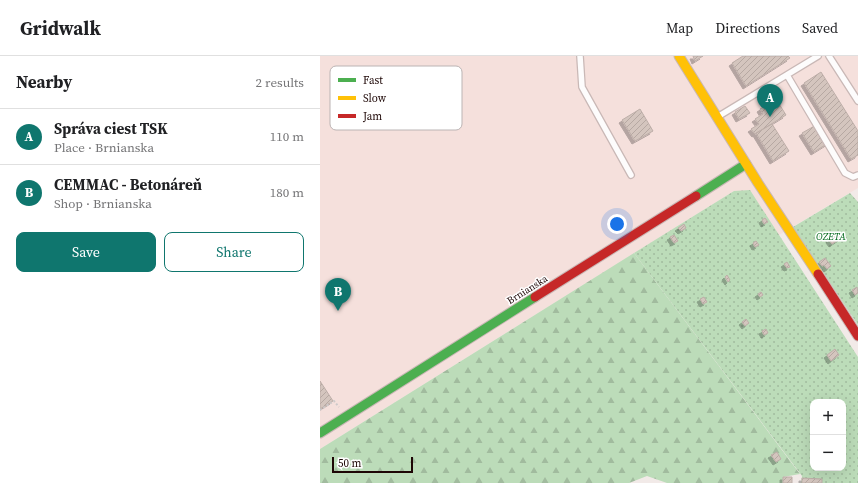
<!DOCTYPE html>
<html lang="en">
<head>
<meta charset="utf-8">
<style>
  body { margin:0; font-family:"Source Serif 4",serif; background:#f2f2f2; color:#202124 }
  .controls { position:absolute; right:12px; bottom:12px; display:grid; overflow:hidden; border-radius:8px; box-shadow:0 4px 16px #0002 }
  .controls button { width:36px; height:36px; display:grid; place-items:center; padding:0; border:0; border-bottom:1px solid #e0e0e0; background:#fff; color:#202124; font:20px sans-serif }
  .scale { position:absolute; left:12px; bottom:10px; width:81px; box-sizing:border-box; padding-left:4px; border:2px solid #1d0605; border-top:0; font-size:11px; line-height:14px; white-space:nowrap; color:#1d0605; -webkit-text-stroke:3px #fff; paint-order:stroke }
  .you { position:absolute; left:297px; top:168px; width:14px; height:14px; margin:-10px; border:3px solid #fff; border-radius:50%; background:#1a73e8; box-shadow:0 0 0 6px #1a73e833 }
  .badge { display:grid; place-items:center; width:26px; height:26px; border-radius:50%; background:#0f766e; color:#fff; font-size:13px; font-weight:700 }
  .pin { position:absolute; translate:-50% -33px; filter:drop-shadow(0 1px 2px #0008) }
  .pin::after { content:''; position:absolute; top:21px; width:14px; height:12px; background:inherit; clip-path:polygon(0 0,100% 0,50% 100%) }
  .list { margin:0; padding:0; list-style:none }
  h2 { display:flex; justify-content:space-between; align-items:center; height:52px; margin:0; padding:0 16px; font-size:17px }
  h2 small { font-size:13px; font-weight:400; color:#757577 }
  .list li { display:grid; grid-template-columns:26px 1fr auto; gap:12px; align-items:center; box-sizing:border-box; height:56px; padding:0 16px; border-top:1px solid #e0e0e0 }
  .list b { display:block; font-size:15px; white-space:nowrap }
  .list p { margin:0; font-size:13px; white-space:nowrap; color:#757577 }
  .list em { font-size:13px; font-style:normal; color:#757577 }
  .actions { display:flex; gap:8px; padding:12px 16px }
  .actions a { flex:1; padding:9px 0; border:1px solid #0f766e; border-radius:8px; text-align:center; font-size:14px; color:#0f766e }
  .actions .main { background:#0f766e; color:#fff }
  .map { position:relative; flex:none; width:538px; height:427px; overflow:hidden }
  header { display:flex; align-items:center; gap:24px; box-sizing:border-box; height:56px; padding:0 20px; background:#fff; border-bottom:1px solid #e0e0e0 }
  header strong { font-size:19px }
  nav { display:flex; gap:22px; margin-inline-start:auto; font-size:14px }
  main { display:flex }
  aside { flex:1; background:#fff }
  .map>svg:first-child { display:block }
  .built { fill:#f5e0dc }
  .forest { fill:url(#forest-firs) }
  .garden { fill:url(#garden-dots); fill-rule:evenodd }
  .building { fill:url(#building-hatch); stroke:#bdaea8; filter:url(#shadow) }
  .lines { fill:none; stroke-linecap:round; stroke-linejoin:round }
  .lane-casing { stroke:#c9b8b6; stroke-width:8 }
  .fast-casing { stroke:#c9b8b6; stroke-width:11 }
  .slow-casing { stroke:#c9b8b6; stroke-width:11 }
  .jam-casing { stroke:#c9b8b6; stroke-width:11 }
  .path { stroke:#cdc9c9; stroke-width:2; stroke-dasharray:2 2; stroke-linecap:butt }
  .lane { stroke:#fdfcfc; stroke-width:5.5 }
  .fast { stroke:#4caf50; stroke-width:9 }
  .slow { stroke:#ffc107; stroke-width:9 }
  .jam { stroke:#c62828; stroke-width:9 }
  .labels { text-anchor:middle; stroke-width:3; stroke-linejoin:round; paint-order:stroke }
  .park-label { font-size:10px; font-style:italic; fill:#03691b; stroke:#fff }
  .street-label { font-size:10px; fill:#1d0605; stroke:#fff }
  .key { fill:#fff; stroke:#bbb4b4; stroke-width:1 }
  .key-label { font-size:11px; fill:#1d0605 }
</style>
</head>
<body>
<header>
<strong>Gridwalk</strong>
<nav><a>Map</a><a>Directions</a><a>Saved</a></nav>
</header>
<main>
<aside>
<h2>Nearby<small>2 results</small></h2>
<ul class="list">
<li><span class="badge">A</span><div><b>Správa ciest TSK</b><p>Place · Brnianska</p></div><em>110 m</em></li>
<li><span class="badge">B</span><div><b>CEMMAC - Betonáreň</b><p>Shop · Brnianska</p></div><em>180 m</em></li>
</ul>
<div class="actions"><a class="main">Save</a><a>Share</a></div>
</aside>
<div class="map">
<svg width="538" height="427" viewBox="0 0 538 427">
  <defs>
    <pattern id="forest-firs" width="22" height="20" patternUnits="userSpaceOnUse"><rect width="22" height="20" fill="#bcdcb9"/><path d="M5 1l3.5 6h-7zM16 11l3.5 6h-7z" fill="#a1bb9e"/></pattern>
    <pattern id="garden-dots" width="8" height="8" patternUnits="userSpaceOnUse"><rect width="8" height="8" fill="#bcdcb9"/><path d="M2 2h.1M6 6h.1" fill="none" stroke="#a1bb9e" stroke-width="1.8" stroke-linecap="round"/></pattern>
    <pattern id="building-hatch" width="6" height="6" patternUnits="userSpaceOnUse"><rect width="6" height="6" fill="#d4c5be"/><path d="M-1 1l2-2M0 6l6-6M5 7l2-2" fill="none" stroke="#b6a8a2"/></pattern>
    <filter id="shadow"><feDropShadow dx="-3" dy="3" stdDeviation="0" flood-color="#0004"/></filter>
  </defs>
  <rect width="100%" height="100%" fill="#f2eae8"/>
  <path class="built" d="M 0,0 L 538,0 L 538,132 L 459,179 L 414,135 L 0,393 Z"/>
  <path class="forest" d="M 314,197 L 480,418 L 463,421 L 463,427 L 347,427 L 327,420 L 309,427 L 0,427 L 0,393 Z"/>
  <path class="garden" d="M 430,134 L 538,301 L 538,427 L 481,427 L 482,420 L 314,197 L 414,135 ZM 493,346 L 523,346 L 523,412 L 493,412 Z
    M 530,137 L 538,146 L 538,269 L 473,171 Z"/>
  <path class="building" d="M 373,0 L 383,0 L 375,5 Z
    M 423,0 L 468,0 L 470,2 L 426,30 L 412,7 Z
    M 501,16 L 538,75 L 538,99 L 531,103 L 484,27 Z
    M 456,43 L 466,59 L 435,78 L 431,73 L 439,68 L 435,63 L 443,58 L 440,53 Z
    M 425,50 L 430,57 L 419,63 L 415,56 Z
    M 320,53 L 333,75 L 315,85 L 302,64 Z
    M 452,68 L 469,95 L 453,105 L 436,77 Z
    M 498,68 L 510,86 L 494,96 L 482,77 Z
    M 445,162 L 448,166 L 444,168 L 442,164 Z
    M 364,168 L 366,172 L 361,175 L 358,172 Z
    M 518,177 L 521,182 L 512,188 L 509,184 Z
    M 354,179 L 358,185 L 354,187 L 350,181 Z
    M 436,185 L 439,189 L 435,191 L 433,187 Z
    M 505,202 L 511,210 L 507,213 L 504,209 L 502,210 L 499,206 Z
    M 467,206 L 470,211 L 467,212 L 464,208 Z
    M 407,219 L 410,224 L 408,226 L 405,221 Z
    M 537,231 L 538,237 L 535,239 L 532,234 Z
    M 441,236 L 443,239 L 440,241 L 438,238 Z
    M 384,241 L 387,246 L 383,248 L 380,243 Z
    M 426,263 L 429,267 L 425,270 L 422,266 Z
    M 446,273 L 448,277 L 444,279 L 442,275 Z
    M 515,293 L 519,299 L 511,305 L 507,299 Z
    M 0,325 L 13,345 L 0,353 Z
    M 457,396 L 461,403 L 456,406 L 451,399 Z
    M 463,421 L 472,421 L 472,427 L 463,427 Z
    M 482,422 L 502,423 L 502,427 L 482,427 Z"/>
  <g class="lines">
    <defs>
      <path id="lane" d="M 260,0 L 262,31 L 311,119
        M 509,0 L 538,45
        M 467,19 L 525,117 L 533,121 L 538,119
        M 399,60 L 498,0"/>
      <path id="fast" d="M 376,140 L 426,108
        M 0,377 L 215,241"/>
      <path id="slow" d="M 359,0 L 438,127 L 498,218"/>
      <path id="jam" d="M 498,218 L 538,280
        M 215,241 L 376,140"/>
    </defs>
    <use href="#lane" class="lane-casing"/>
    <use href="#fast" class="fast-casing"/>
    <use href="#slow" class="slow-casing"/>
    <use href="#jam" class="jam-casing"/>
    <path class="path" d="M 0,354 L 14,345 L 19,351"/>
    <use href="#lane" class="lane"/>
    <use href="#fast" class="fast"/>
    <use href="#slow" class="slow"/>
    <use href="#jam" class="jam"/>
  </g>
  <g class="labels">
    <g class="park-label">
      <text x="511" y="184">OZETA</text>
    </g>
    <g class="street-label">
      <text transform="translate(207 233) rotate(-32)" y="4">Brnianska</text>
    </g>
  </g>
  <rect x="10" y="10" width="132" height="64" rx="6" class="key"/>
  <rect x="18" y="22" width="18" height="4" fill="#4caf50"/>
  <rect x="18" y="40" width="18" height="4" fill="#ffc107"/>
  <rect x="18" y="58" width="18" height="4" fill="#c62828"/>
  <g class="key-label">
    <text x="43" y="28">Fast</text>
    <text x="43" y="46">Slow</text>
    <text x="43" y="64">Jam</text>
  </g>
</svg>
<div class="controls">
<button>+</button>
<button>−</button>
</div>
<div class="scale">50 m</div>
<div class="you"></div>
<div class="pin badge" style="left:450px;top:61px">A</div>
<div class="pin badge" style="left:18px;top:255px">B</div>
</div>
</main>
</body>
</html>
